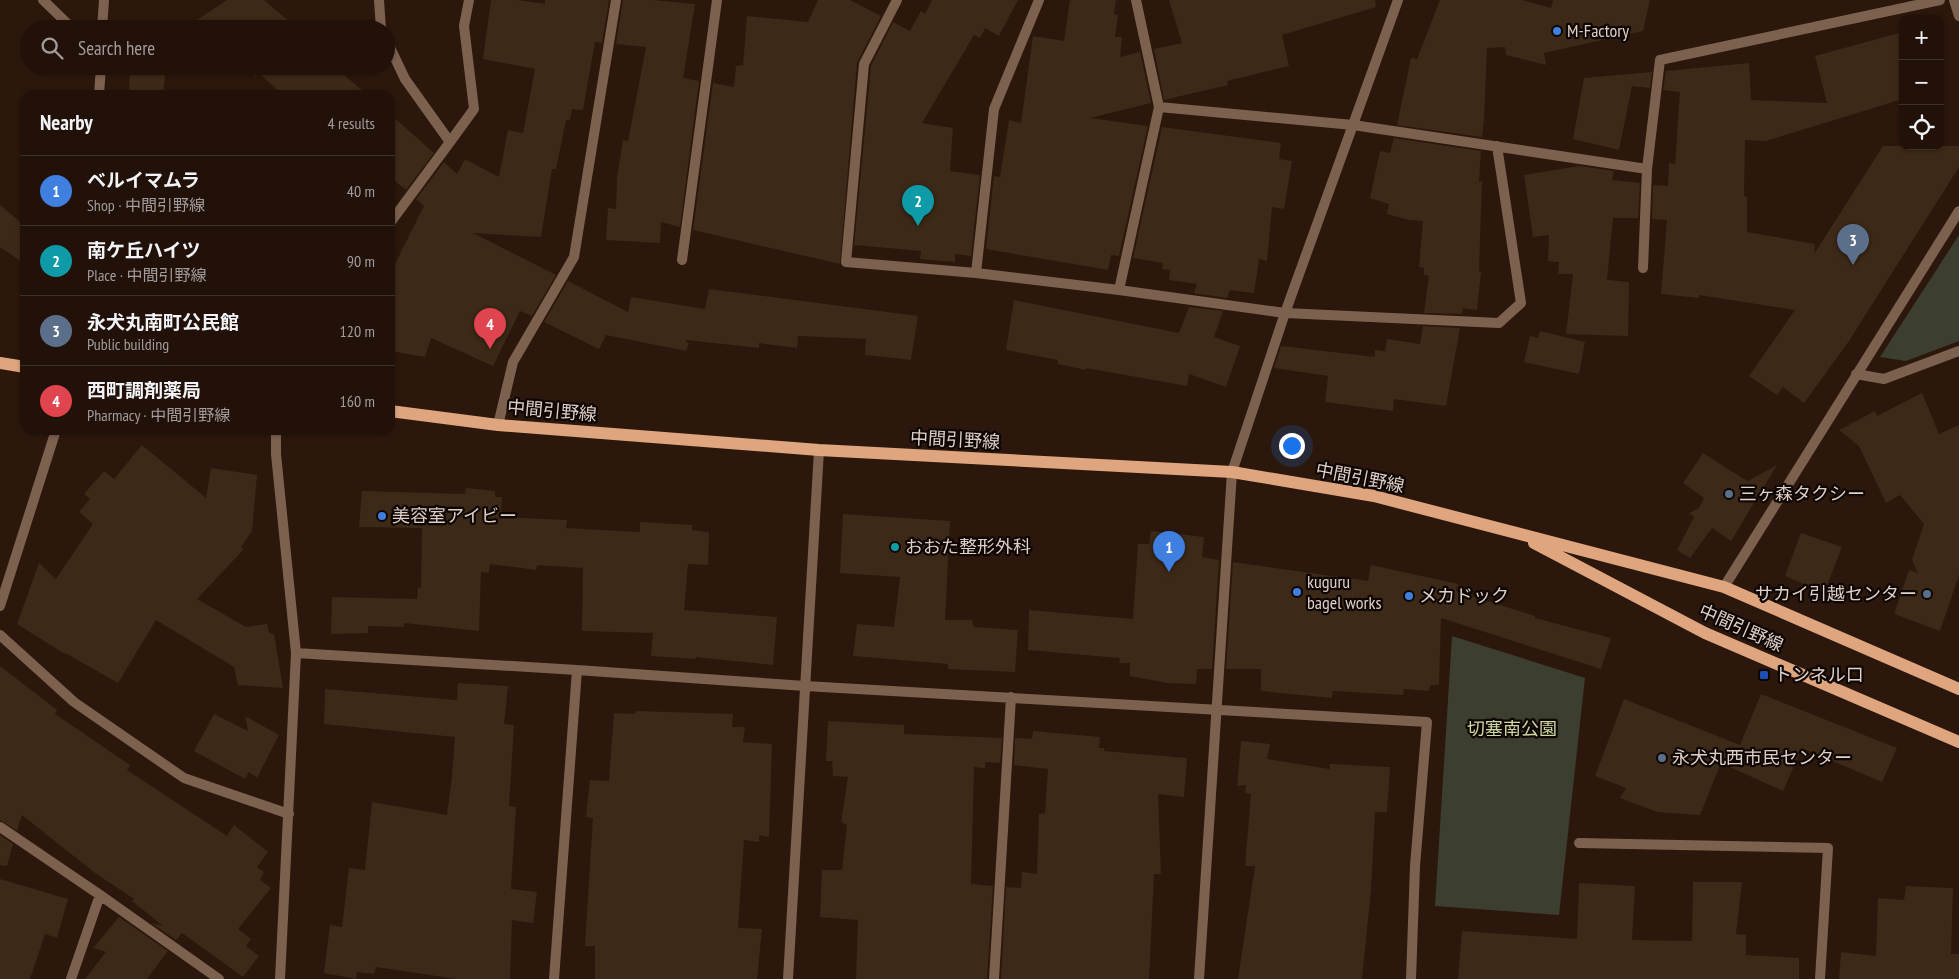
<!DOCTYPE html>
<html lang="en">
<head>
<meta charset="utf-8">
<style>
  body { margin:0; font-family:"PT Sans Narrow","Noto Sans JP",sans-serif; background:#2d1f17; color:#f1f3f6 }
  .controls { position:absolute; right:15px; top:15px; display:grid; overflow:hidden; border-radius:10px; box-shadow:0 1px 4px #0004 }
  .controls button { width:45px; height:45px; display:grid; place-items:center; padding:0; border:0; border-bottom:1px solid #3e312a; background:#211109; color:#f1f3f6; font:25px sans-serif }
  .you { position:absolute; left:1291px; top:445px; width:18px; height:18px; margin:-12px; border:4px solid #fff; border-radius:50%; background:#1a73e8; box-shadow:0 0 0 8px #1a73e833 }
  .badge { display:grid; place-items:center; width:32px; height:32px; border-radius:50%; background:#0f766e; color:#fff; font-size:16px; font-weight:700 }
  .pin { position:absolute; translate:-50% -41px; filter:drop-shadow(0 1px 2px #0008) }
  .pin::after { content:''; position:absolute; top:26px; width:18px; height:15px; background:inherit; clip-path:polygon(0 0,100% 0,50% 100%) }
  .list { margin:0; padding:0; list-style:none }
  h2 { display:flex; justify-content:space-between; align-items:center; height:65px; margin:0; padding:0 20px; font-size:21px }
  h2 small { font-size:16px; font-weight:400; color:#a29d9c }
  .list li { display:grid; grid-template-columns:32px 1fr auto; gap:15px; align-items:center; box-sizing:border-box; height:70px; padding:0 20px; border-top:1px solid #3e312a }
  .list b { display:block; font-size:19px; white-space:nowrap }
  .list p { margin:0; font-size:16px; white-space:nowrap; color:#a29d9c }
  .list em { font-size:16px; font-style:normal; color:#a29d9c }
  .icon { flex:none; width:28px; height:28px; fill:none; stroke:currentColor; stroke-width:2; stroke-linecap:round; stroke-linejoin:round }
  .map { position:relative; flex:none; width:1959px; height:979px; overflow:hidden }
  .search { position:absolute; background:#211109; box-shadow:0 1px 4px #0004; left:20px; top:20px; width:375px; height:55px; display:flex; align-items:center; gap:12px; box-sizing:border-box; padding:0 18px; border-radius:28px; color:#a29d9c; font-size:19px }
  .panel { position:absolute; background:#211109; box-shadow:0 1px 4px #0004; left:20px; top:90px; width:375px; height:345px; border-radius:15px }
  .map>svg:first-child { display:block }
  .green { fill:#3c3e2f }
  .building { fill:#3c2917 }
  .lines { fill:none; stroke-linecap:round; stroke-linejoin:round }
  .minor { stroke:#7c614f; stroke-width:10 }
  .tertiary { stroke:#7c614f; stroke-width:10 }
  .primary { stroke:#dea57f; stroke-width:12 }
  .shop-dot { fill:#3f7fe0; stroke:#0e0603; stroke-width:2 }
  .service-dot { fill:#5c6f8a; stroke:#0e0603; stroke-width:2 }
  .culture-dot { fill:#0f9aa8; stroke:#0e0603; stroke-width:2 }
  .transit-dot { fill:#1a4fb4; stroke:#0e0603; stroke-width:2 }
  .labels { text-anchor:middle; stroke-width:4.5; stroke-linejoin:round; paint-order:stroke }
  .poi-label { font-size:18px; fill:#decfc7; stroke:#0e0603; text-anchor:start }
  .street-label { font-size:18px; fill:#decfc7; stroke:#0e0603 }
  .park-label { font-size:18px; fill:#cfd7a2; stroke:#0e0603 }
</style>
</head>
<body>
<div class="map">
<svg width="1959" height="979" viewBox="0 0 1959 979">
  <rect width="100%" height="100%" fill="#2c170c"/>
  <path class="green" d="M 1959,235 L 1959,341 L 1906,361 L 1880,357 Z
    M 1452,636 L 1585,678 L 1559,915 L 1435,906 Z"/>
  <path class="building" d="M 227,0 L 264,0 L 298,29 L 206,29 L 197,20 Z
    M 491,0 L 517,0 L 545,4 L 545,0 L 609,0 L 602,43 L 595,42 L 583,110 L 572,109 L 570,120 L 566,120 L 556,169 L 552,169 L 541,237 L 473,233 L 556,275 L 532,316 L 520,311 L 493,366 L 431,338 L 425,357 L 390,351 L 390,274 L 424,206 L 416,199 L 444,162 L 457,174 L 465,159 L 499,177 L 508,130 L 523,133 L 535,69 L 483,59 Z
    M 623,0 L 653,0 L 695,4 L 683,78 L 699,81 L 680,227 L 661,222 L 660,243 L 606,240 L 608,208 L 616,209 L 617,178 L 623,140 L 628,141 L 646,47 L 616,44 Z
    M 818,0 L 850,0 L 881,16 L 857,63 L 840,264 L 693,230 L 713,83 L 734,87 L 736,66 L 743,65 L 747,16 L 808,22 Z
    M 932,0 L 1018,0 L 999,36 L 985,28 L 980,38 L 974,35 L 922,123 L 953,128 L 950,171 L 980,175 L 971,256 L 955,254 L 955,262 L 920,259 L 921,251 L 854,245 L 871,66 L 893,22 L 910,31 L 921,11 L 925,14 Z
    M 1070,0 L 1116,0 L 1114,14 L 1118,15 L 1115,37 L 1122,37 L 1120,57 L 1140,52 L 1151,103 L 1090,118 L 1148,126 L 1119,256 L 1111,255 L 1108,270 L 986,249 L 994,176 L 1000,177 L 1009,120 L 1021,123 L 1033,36 L 1064,41 Z
    M 1169,0 L 1375,0 L 1376,7 L 1282,35 L 1289,66 L 1227,81 L 1228,85 L 1164,100 L 1154,49 L 1182,43 Z
    M 1440,0 L 1522,0 L 1551,8 L 1553,0 L 1650,0 L 1643,31 L 1544,53 L 1546,65 L 1506,55 L 1505,47 L 1487,48 L 1484,120 L 1482,137 L 1397,125 L 1411,58 L 1417,59 Z
    M 1903,32 L 1903,99 L 1766,141 L 1745,140 L 1744,196 L 1747,197 L 1747,232 L 1815,244 L 1814,254 L 1883,146 L 1959,146 L 1959,167 L 1849,341 L 1804,403 L 1783,387 L 1777,395 L 1749,376 L 1795,310 L 1699,295 L 1699,298 L 1661,294 L 1667,220 L 1652,219 L 1653,185 L 1668,186 L 1669,163 L 1675,164 L 1680,92 L 1663,90 L 1666,71 L 1749,63 L 1751,100 L 1827,103 L 1815,56 Z
    M 130,66 L 166,66 L 163,95 L 129,95 Z
    M 245,66 L 333,66 L 368,95 L 283,95 L 259,73 L 256,77 Z
    M 1652,72 L 1650,88 L 1632,86 L 1619,150 L 1573,139 L 1584,78 Z
    M 390,114 L 434,153 L 406,190 L 390,177 Z
    M 1162,127 L 1281,143 L 1279,159 L 1292,161 L 1284,209 L 1272,207 L 1267,261 L 1259,259 L 1254,293 L 1230,290 L 1227,298 L 1194,293 L 1197,284 L 1169,280 L 1170,270 L 1162,269 L 1163,263 L 1133,258 Z
    M 1394,138 L 1481,151 L 1479,182 L 1482,181 L 1479,271 L 1481,272 L 1477,310 L 1463,308 L 1462,314 L 1424,313 L 1429,276 L 1424,275 L 1424,268 L 1419,267 L 1423,221 L 1409,220 L 1387,214 L 1389,204 L 1370,198 L 1380,151 L 1390,153 Z
    M 1579,166 L 1614,171 L 1612,180 L 1640,183 L 1638,218 L 1613,218 L 1607,280 L 1629,282 L 1628,336 L 1566,334 L 1573,274 L 1558,274 L 1559,262 L 1548,261 L 1549,235 L 1533,237 L 1524,175 Z
    M 0,205 L 25,226 L 25,264 L 0,247 Z
    M 568,281 L 628,312 L 631,297 L 705,309 L 709,289 L 918,316 L 911,360 L 865,355 L 866,339 L 798,336 L 797,348 L 759,343 L 759,348 L 686,340 L 686,342 L 689,343 L 686,351 L 606,335 L 599,349 L 544,322 Z
    M 1014,300 L 1179,333 L 1189,307 L 1223,311 L 1214,337 L 1240,346 L 1226,387 L 1189,374 L 1187,386 L 1086,368 L 1086,370 L 1058,364 L 1058,360 L 1006,350 Z
    M 1423,326 L 1460,328 L 1446,406 L 1394,399 L 1393,411 L 1325,402 L 1328,376 L 1274,368 L 1281,346 L 1375,357 L 1375,350 L 1385,351 L 1387,339 L 1420,344 Z
    M 1540,331 L 1585,342 L 1579,374 L 1524,362 L 1530,336 L 1538,338 Z
    M 1922,393 L 1939,434 L 1959,425 L 1959,575 L 1940,631 L 1894,614 L 1909,570 L 1918,573 L 1912,560 L 1924,524 L 1900,495 L 1886,503 L 1859,446 L 1839,430 L 1875,411 L 1877,416 Z
    M 142,445 L 206,498 L 211,468 L 257,475 L 252,531 L 241,547 L 244,549 L 197,599 L 246,627 L 267,624 L 269,633 L 274,634 L 283,688 L 238,685 L 234,667 L 156,620 L 118,683 L 65,653 L 65,654 L 17,624 L 39,563 L 56,579 L 93,524 L 79,512 L 90,499 L 84,494 L 104,471 L 114,479 Z
    M 1703,453 L 1747,481 L 1746,482 L 1777,465 L 1731,541 L 1712,528 L 1690,558 L 1677,550 L 1694,517 L 1689,513 L 1699,508 L 1704,498 L 1683,483 Z
    M 466,488 L 495,491 L 495,497 L 502,497 L 501,517 L 567,520 L 566,528 L 640,532 L 640,522 L 692,525 L 692,530 L 709,532 L 708,565 L 688,564 L 684,610 L 777,617 L 773,665 L 696,657 L 696,659 L 651,656 L 653,633 L 582,631 L 583,568 L 537,565 L 536,570 L 490,564 L 489,573 L 481,572 L 479,631 L 404,623 L 404,627 L 368,626 L 368,633 L 331,634 L 332,597 L 417,599 L 418,587 L 421,588 L 422,528 L 359,527 L 362,491 L 465,494 Z
    M 843,514 L 950,521 L 945,620 L 972,620 L 974,627 L 1018,630 L 1015,672 L 948,669 L 948,664 L 853,656 L 857,624 L 894,627 L 900,577 L 840,573 Z
    M 1151,531 L 1204,537 L 1202,557 L 1219,560 L 1212,669 L 1197,669 L 1196,684 L 1167,683 L 1130,676 L 1130,663 L 1119,663 L 1120,658 L 1028,650 L 1029,610 L 1133,619 L 1138,544 L 1149,544 Z
    M 1801,533 L 1842,547 L 1824,593 L 1785,576 Z
    M 1233,562 L 1368,581 L 1371,565 L 1458,584 L 1456,591 L 1535,616 L 1535,618 L 1611,638 L 1601,669 L 1441,618 L 1439,685 L 1431,685 L 1428,691 L 1404,689 L 1403,695 L 1333,691 L 1332,698 L 1261,691 L 1261,669 L 1226,669 Z
    M 0,666 L 57,710 L 55,714 L 130,765 L 127,770 L 227,836 L 234,825 L 268,852 L 257,867 L 264,872 L 260,880 L 271,888 L 238,929 L 251,939 L 246,946 L 259,956 L 243,977 L 182,933 L 176,940 L 151,923 L 163,926 L 132,901 L 134,899 L 95,873 L 22,815 L 17,831 L 0,820 Z
    M 458,683 L 508,686 L 504,724 L 514,725 L 509,806 L 516,807 L 511,889 L 537,892 L 533,923 L 512,920 L 510,979 L 456,979 L 376,967 L 374,974 L 357,972 L 356,979 L 324,973 L 330,925 L 342,927 L 349,868 L 365,870 L 372,802 L 447,815 L 452,776 L 455,737 L 324,724 L 325,689 L 457,700 Z
    M 1761,694 L 1897,748 L 1882,782 L 1802,748 L 1783,791 L 1721,763 L 1700,815 L 1657,812 L 1620,798 L 1626,788 L 1595,776 L 1624,699 L 1740,745 Z
    M 636,711 L 733,714 L 732,727 L 745,727 L 743,742 L 772,744 L 769,837 L 759,835 L 759,842 L 744,840 L 738,928 L 762,929 L 757,979 L 595,979 L 595,946 L 585,946 L 593,818 L 586,817 L 590,780 L 609,781 L 614,713 L 635,714 Z
    M 214,714 L 248,731 L 245,716 L 279,735 L 257,778 L 249,772 L 245,779 L 194,751 Z
    M 828,721 L 904,725 L 904,734 L 1002,738 L 1000,763 L 985,762 L 985,768 L 974,767 L 971,884 L 993,886 L 987,979 L 856,979 L 858,920 L 820,917 L 822,870 L 842,870 L 847,825 L 841,822 L 848,777 L 833,776 L 832,761 L 826,761 Z
    M 1033,731 L 1100,737 L 1099,748 L 1104,748 L 1104,751 L 1187,758 L 1184,797 L 1158,794 L 1161,874 L 1154,874 L 1149,979 L 1001,979 L 1006,887 L 1021,888 L 1022,872 L 1037,874 L 1039,814 L 1045,813 L 1048,769 L 1014,765 L 1015,738 L 1032,739 Z
    M 1241,741 L 1270,744 L 1267,759 L 1330,769 L 1330,764 L 1390,767 L 1387,812 L 1375,812 L 1371,890 L 1362,979 L 1238,979 L 1255,866 L 1245,866 L 1251,794 L 1245,793 L 1246,785 L 1237,786 Z
    M 0,835 L 13,844 L 7,866 L 0,865 Z
    M 0,879 L 68,899 L 57,938 L 45,934 L 30,979 L 0,979 Z
    M 1693,882 L 1742,882 L 1736,934 L 1746,935 L 1746,955 L 1799,958 L 1799,979 L 1458,979 L 1462,931 L 1577,939 L 1579,883 L 1635,886 L 1632,940 L 1692,941 Z
    M 1906,886 L 1953,888 L 1951,954 L 1959,954 L 1959,979 L 1839,979 L 1841,952 L 1876,956 L 1878,898 L 1904,900 Z
    M 119,917 L 168,951 L 147,979 L 85,979 L 106,952 L 93,948 Z"/>
  <g class="lines">
    <path class="minor" d="M 43,0 L 73,29
      M 379,0 L 381,29
      M 897,0 L 864,64 L 846,262 L 976,273 L 1119,290 L 1285,313 L 1499,323 L 1521,303 L 1497,146
      M 1954,0 L 1959,16
      M 102,29 L 104,0
      M 386,39 L 405,79 L 450,142 L 390,223
      M 99,95 L 101,66
      M 1159,107 L 1353,125 L 1647,169
      M 450,142 L 474,109 L 464,26 L 469,0
      M 682,260 L 717,0
      M 1643,268 L 1647,169 L 1660,60 L 1940,0
      M 976,273 L 994,109 L 1039,0
      M 1119,290 L 1159,107 L 1136,0
      M 1856,374 L 1884,379 L 1959,351
      M 498,425 L 513,362 L 574,257 L 616,0
      M 276,430 L 276,454 L 296,653 L 280,979
      M 1724,587 L 1959,211
      M 0,635 L 74,702 L 184,778 L 289,814
      M 296,653 L 577,670 L 805,686 L 1427,722 L 1415,866 L 1411,979
      M 0,827 L 100,895 L 219,979
      M 1579,843 L 1828,848 L 1820,979
      M 71,979 L 100,895
      M 554,979 L 577,670
      M 994,979 L 1011,697
      M 1199,979 L 1232,472"/>
    <path class="tertiary" d="M 1232,472 L 1285,313 L 1398,0
      M 0,606 L 56,430
      M 788,979 L 819,450"/>
    <path class="primary" d="M 0,363 L 25,367
      M 390,411 L 498,425 L 819,450 L 1232,472 L 1374,496 L 1724,587 L 1959,689
      M 1534,543 L 1705,633 L 1959,742"/>
  </g>
  <g class="shop-dot">
    <circle cx="1557" cy="31" r="5"/>
    <circle cx="382" cy="516" r="5"/>
    <circle cx="1297" cy="592" r="5"/>
    <circle cx="1409" cy="596" r="5"/>
  </g>
  <g class="service-dot">
    <circle cx="1729" cy="494" r="5"/>
    <circle cx="1927" cy="594" r="5"/>
    <circle cx="1662" cy="758" r="5"/>
  </g>
  <circle class="culture-dot" cx="895" cy="547" r="5"/>
  <rect class="transit-dot" x="1759" y="670" width="10" height="10" rx="2.5"/>
  <g class="labels">
    <g class="poi-label">
      <text x="1567" y="37">M-Factory</text>
      <text x="1739" y="500">三ヶ森タクシー</text>
      <text x="392" y="522">美容室アイビー</text>
      <text x="905" y="553">おおた整形外科</text>
      <text x="1307" y="588">kuguru<tspan x="1307" dy="21">bagel works</tspan></text>
      <text x="1917" y="600" text-anchor="end">サカイ引越センター</text>
      <text x="1419" y="602">メカドック</text>
      <text x="1774" y="681">トンネル口</text>
      <text x="1672" y="764">永犬丸西市民センター</text>
    </g>
    <g class="street-label">
      <text transform="translate(552 411) rotate(5)" y="6">中間引野線</text>
      <text transform="translate(955 440) rotate(3)" y="6">中間引野線</text>
      <text transform="translate(1360 478) rotate(11)" y="6">中間引野線</text>
      <text transform="translate(1741 628) rotate(24)" y="6">中間引野線</text>
    </g>
    <g class="park-label">
      <text x="1512" y="735">切塞南公園</text>
    </g>
  </g>
</svg>
<div class="controls">
<button>+</button>
<button>−</button>
<button><svg class="icon" aria-label="locate" viewBox="0 0 24 24"><circle cx="12" cy="12" r="6"/><path d="M12 2v4M12 18v4M2 12h4M18 12h4"/></svg></button>
</div>
<div class="you"></div>
<div class="pin badge" style="left:1169px;top:572px;background:#3f7fe0">1</div>
<div class="pin badge" style="left:918px;top:226px;background:#0f9aa8">2</div>
<div class="pin badge" style="left:1853px;top:265px;background:#5c6f8a">3</div>
<div class="pin badge" style="left:490px;top:349px;background:#e0444e">4</div>
<div class="search"><svg class="icon" aria-label="search" viewBox="0 0 24 24"><circle cx="10" cy="10" r="6"/><path d="M15 15l6 6"/></svg>Search here</div>
<section class="panel">
<h2>Nearby<small>4 results</small></h2>
<ul class="list">
<li><span class="badge" style="background:#3f7fe0">1</span><div><b>ベルイマムラ</b><p>Shop · 中間引野線</p></div><em>40 m</em></li>
<li><span class="badge" style="background:#0f9aa8">2</span><div><b>南ケ丘ハイツ</b><p>Place · 中間引野線</p></div><em>90 m</em></li>
<li><span class="badge" style="background:#5c6f8a">3</span><div><b>永犬丸南町公民館</b><p>Public building</p></div><em>120 m</em></li>
<li><span class="badge" style="background:#e0444e">4</span><div><b>西町調剤薬局</b><p>Pharmacy · 中間引野線</p></div><em>160 m</em></li>
</ul>
</section>
</div>
</body>
</html>
